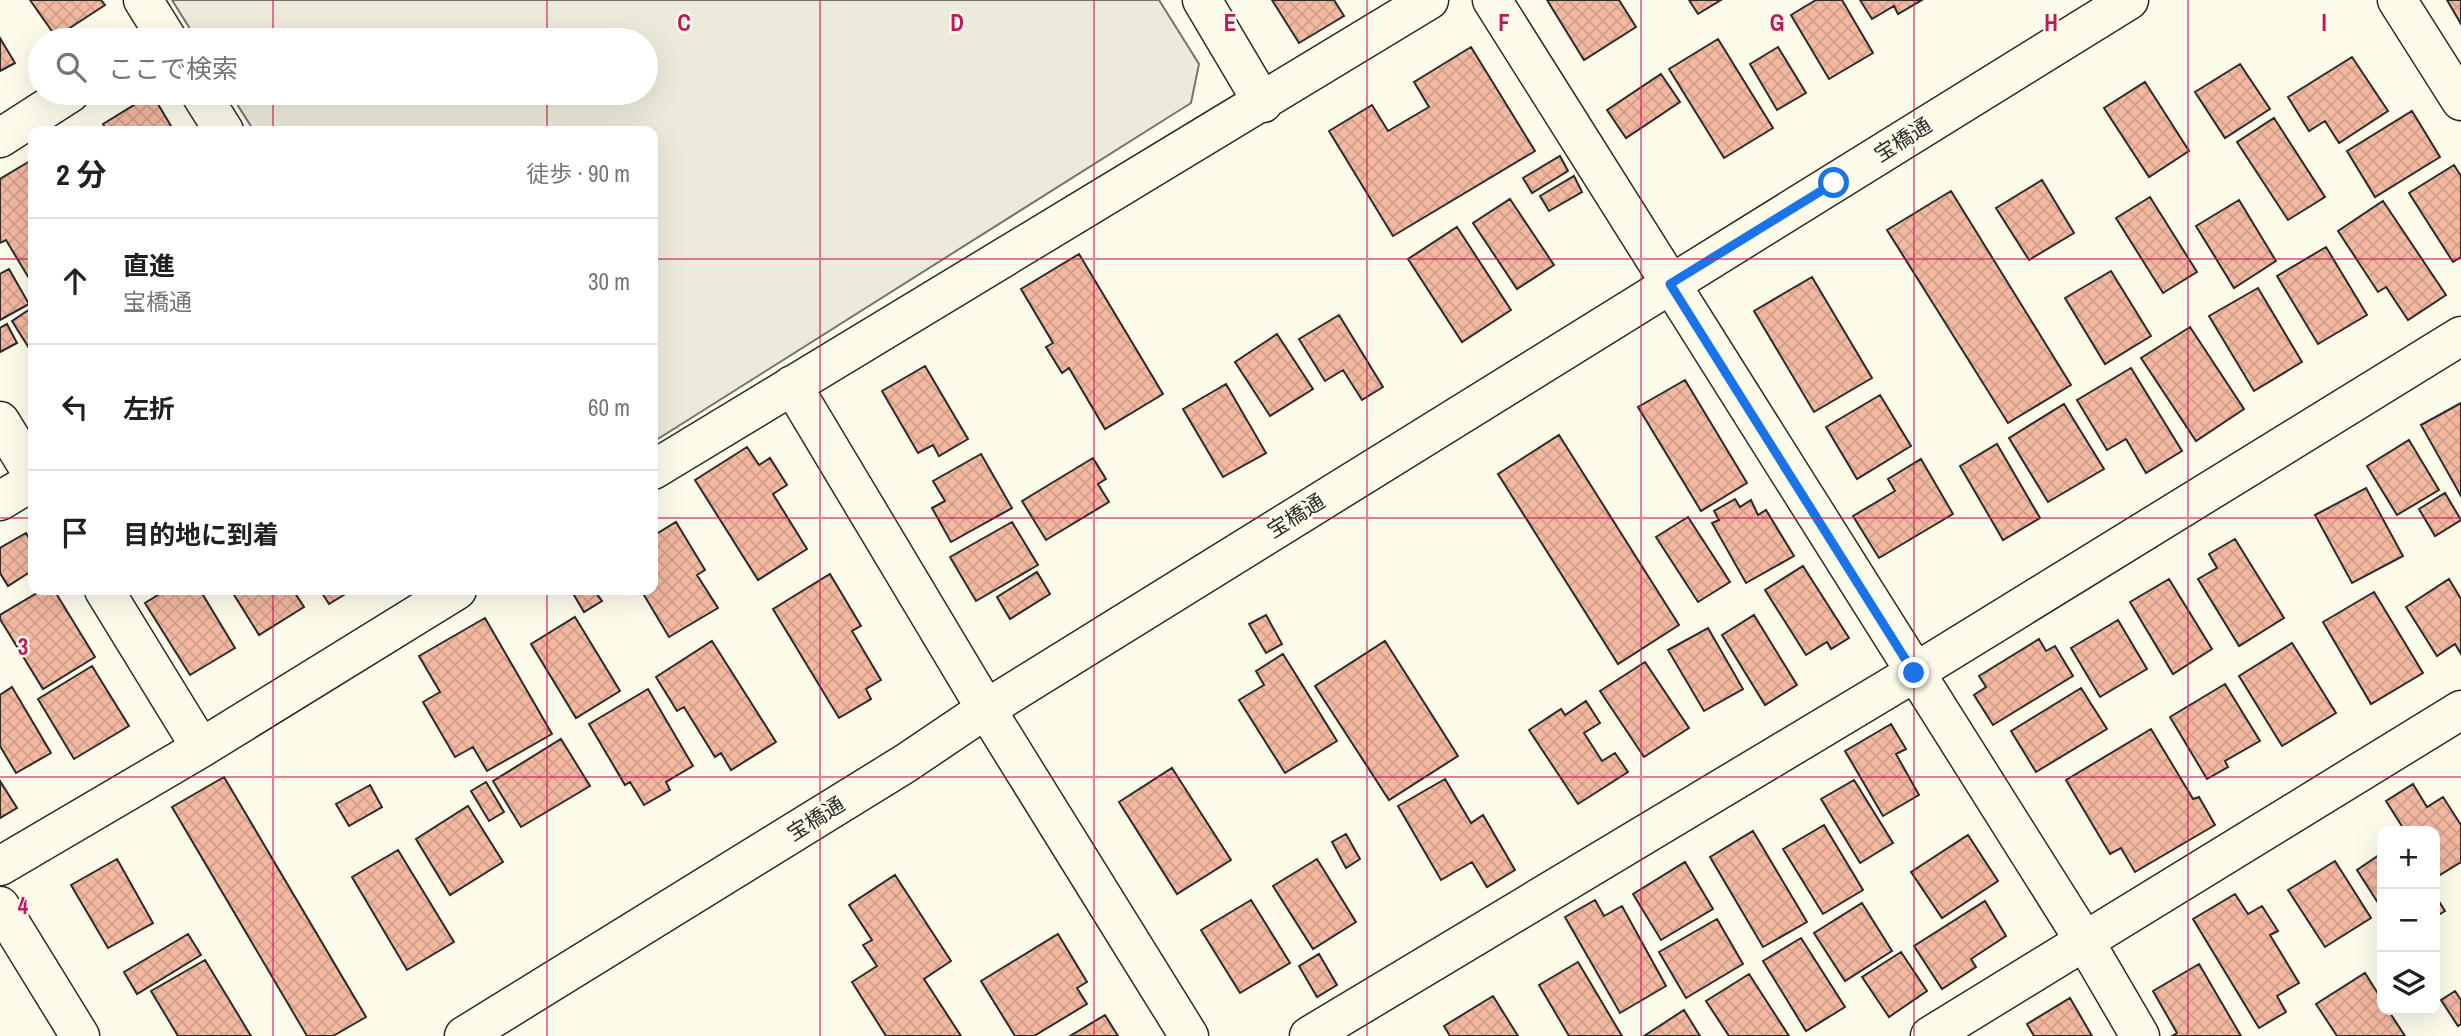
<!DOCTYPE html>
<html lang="ja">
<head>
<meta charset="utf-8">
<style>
  body { margin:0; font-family:"Archivo Narrow","Noto Sans JP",sans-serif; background:#f6f6f6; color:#202124 }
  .controls { position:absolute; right:21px; bottom:21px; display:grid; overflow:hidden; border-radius:14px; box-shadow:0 7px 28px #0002 }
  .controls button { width:63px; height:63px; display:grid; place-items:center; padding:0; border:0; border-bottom:2px solid #e0e0e0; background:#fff; color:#202124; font:35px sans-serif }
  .stop { position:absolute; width:21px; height:21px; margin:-16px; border:5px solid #1a73e8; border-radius:50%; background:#fff }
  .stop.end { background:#1a73e8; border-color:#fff; box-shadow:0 2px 7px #0008 }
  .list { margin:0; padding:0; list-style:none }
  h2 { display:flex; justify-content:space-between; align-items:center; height:91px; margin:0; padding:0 28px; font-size:30px }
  h2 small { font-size:23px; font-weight:400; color:#757577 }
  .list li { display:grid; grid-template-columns:46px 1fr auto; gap:21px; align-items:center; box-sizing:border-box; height:126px; padding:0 28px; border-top:2px solid #e0e0e0 }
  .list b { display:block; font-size:26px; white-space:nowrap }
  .list p { margin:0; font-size:23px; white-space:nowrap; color:#757577 }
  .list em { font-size:23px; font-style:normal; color:#757577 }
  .icon { flex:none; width:38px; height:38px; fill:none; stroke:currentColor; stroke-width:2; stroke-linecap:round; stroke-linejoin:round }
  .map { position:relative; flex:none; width:2461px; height:1036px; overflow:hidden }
  .search { position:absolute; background:#fff; box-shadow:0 7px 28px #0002; left:28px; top:28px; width:630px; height:77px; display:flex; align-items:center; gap:18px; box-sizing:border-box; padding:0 24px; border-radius:38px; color:#757577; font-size:26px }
  .panel { position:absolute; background:#fff; box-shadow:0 7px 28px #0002; left:28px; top:126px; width:630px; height:469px; border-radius:14px }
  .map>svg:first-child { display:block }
  .green { fill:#ecebdb; stroke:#74746e; stroke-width:2 }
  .building { fill:url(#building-cross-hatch); stroke:#2b2b2b; stroke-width:2 }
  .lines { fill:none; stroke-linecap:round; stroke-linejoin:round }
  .minor-casing { stroke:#2b2b2b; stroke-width:41 }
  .tertiary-casing { stroke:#2b2b2b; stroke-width:41 }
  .minor { stroke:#fdfbea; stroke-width:38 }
  .tertiary { stroke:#fdfbea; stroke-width:38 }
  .route { stroke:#1a73e8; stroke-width:9 }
  .grid { fill:none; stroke:#c2185b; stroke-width:2; stroke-opacity:0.55 }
  .labels { text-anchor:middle; stroke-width:5; stroke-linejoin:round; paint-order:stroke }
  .street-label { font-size:21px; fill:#2b2b2b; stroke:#fdfbea }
  .grid-label { font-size:23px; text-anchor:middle; font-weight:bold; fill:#c2185b; stroke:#fdfbea; stroke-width:5; stroke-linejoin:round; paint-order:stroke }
</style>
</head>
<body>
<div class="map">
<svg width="2461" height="1036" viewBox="0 0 2461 1036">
  <defs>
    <pattern id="building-cross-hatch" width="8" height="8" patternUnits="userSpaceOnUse" patternTransform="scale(1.75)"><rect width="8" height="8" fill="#f2b8a0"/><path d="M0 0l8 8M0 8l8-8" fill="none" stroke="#d09e8a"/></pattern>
  </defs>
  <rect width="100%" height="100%" fill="#fdfbea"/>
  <path class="green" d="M 172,0 L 1159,0 L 1199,64 L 1191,103 L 653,442 L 653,131 L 254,131 L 230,93 L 646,93 L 646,40 L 197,40 Z"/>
  <path class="building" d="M 30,0 L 101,0 L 105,5 L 56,37 Z
    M 1272,0 L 1334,0 L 1344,16 L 1299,43 Z
    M 1547,0 L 1619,0 L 1636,27 L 1584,60 Z
    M 1689,0 L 1721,0 L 1698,14 Z
    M 1816,0 L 1842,0 L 1873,53 L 1829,79 L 1791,15 Z
    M 1860,0 L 1922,0 L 1898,14 L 1894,6 L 1872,19 Z
    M 2447,0 L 2461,0 L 2461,24 Z
    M 0,38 L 15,63 L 0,71 Z
    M 1718,39 L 1773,128 L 1724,158 L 1669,69 Z
    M 1471,47 L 1535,151 L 1393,236 L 1329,131 L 1372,105 L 1388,131 L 1429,107 L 1414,82 Z
    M 1778,47 L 1806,93 L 1777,110 L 1750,64 Z
    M 2352,57 L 2388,111 L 2339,143 L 2325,121 L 2309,131 L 2288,97 Z
    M 2240,64 L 2270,109 L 2225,138 L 2195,92 Z
    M 1661,74 L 1680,102 L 1626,138 L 1607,110 Z
    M 2145,82 L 2189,151 L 2149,177 L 2104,108 Z
    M 152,94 L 174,131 L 107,131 L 103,124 Z
    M 2412,111 L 2440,157 L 2375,197 L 2347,151 Z
    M 2274,118 L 2325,197 L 2288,220 L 2237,142 Z
    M 1560,156 L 1568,171 L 1532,193 L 1523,178 Z
    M 30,161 L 33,166 L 33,285 L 6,240 L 0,243 L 0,179 Z
    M 2454,165 L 2461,176 L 2461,257 L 2453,262 L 2409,193 Z
    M 1574,176 L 1582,192 L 1549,211 L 1540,196 Z
    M 2042,180 L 2074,233 L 2029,260 L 1996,208 Z
    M 1951,191 L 2071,385 L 2008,423 L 1887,230 Z
    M 2150,197 L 2197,272 L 2163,293 L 2116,218 Z
    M 1510,199 L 1554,265 L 1517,289 L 1473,223 Z
    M 2239,200 L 2276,261 L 2234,288 L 2196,226 Z
    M 2383,201 L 2446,295 L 2408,320 L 2386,287 L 2378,292 L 2338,231 Z
    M 1457,227 L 1511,310 L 1462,342 L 1408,259 Z
    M 2326,247 L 2367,315 L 2318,344 L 2277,276 Z
    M 1079,254 L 1163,394 L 1105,429 L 1069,368 L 1062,373 L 1046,347 L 1053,343 L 1021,289 Z
    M 9,269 L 29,304 L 0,320 L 0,274 Z
    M 2111,271 L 2151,336 L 2105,364 L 2065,298 Z
    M 1812,277 L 1872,378 L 1814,412 L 1754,311 Z
    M 2258,288 L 2302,362 L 2254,391 L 2209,316 Z
    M 33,307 L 33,345 L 29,348 L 12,321 Z
    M 1339,315 L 1383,387 L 1362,400 L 1343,370 L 1325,381 L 1299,339 Z
    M 7,324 L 17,343 L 0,352 L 0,328 Z
    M 2190,327 L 2244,409 L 2196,441 L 2141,358 Z
    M 1277,334 L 1313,389 L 1270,416 L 1235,362 Z
    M 925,366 L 968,439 L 939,456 L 933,445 L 918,453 L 882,391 Z
    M 2131,368 L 2182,451 L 2146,473 L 2126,439 L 2107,450 L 2077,400 Z
    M 1685,380 L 1747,483 L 1701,511 L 1638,407 Z
    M 1226,384 L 1266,453 L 1223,477 L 1183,409 Z
    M 1880,395 L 1911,446 L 1857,479 L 1826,427 Z
    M 2461,403 L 2461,496 L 2421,425 Z
    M 2064,404 L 2104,469 L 2048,502 L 2009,438 Z
    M 1559,435 L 1679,625 L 1618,664 L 1498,474 Z
    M 2409,440 L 2439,490 L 2397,515 L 2367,466 Z
    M 1997,444 L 2040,518 L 2003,540 L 1960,466 Z
    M 747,447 L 759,465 L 770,458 L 787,485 L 773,494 L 807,549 L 758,580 L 695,480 Z
    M 981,454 L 1012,508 L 951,542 L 932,508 L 945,501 L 933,481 Z
    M 1093,458 L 1106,479 L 1098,484 L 1109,502 L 1046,540 L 1022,501 Z
    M 1921,459 L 1953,514 L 1879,558 L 1853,516 L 1895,491 L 1888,479 Z
    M 2366,488 L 2403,556 L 2352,583 L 2315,515 Z
    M 2445,493 L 2461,520 L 2435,536 L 2419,509 Z
    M 1735,499 L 1740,507 L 1751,500 L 1758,515 L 1766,510 L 1794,556 L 1746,583 L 1712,523 L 1719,520 L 1714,511 Z
    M 1688,517 L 1730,582 L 1698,602 L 1656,537 Z
    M 676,522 L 705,570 L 697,575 L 718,608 L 669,637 L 641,590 L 653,590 L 653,536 Z
    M 1012,522 L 1038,565 L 976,601 L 950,557 Z
    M 26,533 L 33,545 L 33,570 L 8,586 L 0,573 L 0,548 Z
    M 2235,539 L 2284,618 L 2239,646 L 2198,579 L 2217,568 L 2209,554 Z
    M 1803,566 L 1849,638 L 1831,649 L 1827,642 L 1806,655 L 1765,590 Z
    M 1037,572 L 1050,594 L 1010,619 L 997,597 Z
    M 830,574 L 861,626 L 852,631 L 881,680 L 866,689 L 871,699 L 839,718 L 773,609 Z
    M 2169,579 L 2212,649 L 2173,674 L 2130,602 Z
    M 2449,579 L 2461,599 L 2461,654 L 2455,644 L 2437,656 L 2406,607 Z
    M 42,590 L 54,590 L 95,657 L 43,689 L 0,619 L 0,615 Z
    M 166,590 L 200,590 L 235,648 L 190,675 L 145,603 Z
    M 231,590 L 293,590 L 304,607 L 259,635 Z
    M 320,590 L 352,590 L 329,604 Z
    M 571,590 L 594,590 L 602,601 L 584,612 Z
    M 2374,592 L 2423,673 L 2371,704 L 2323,622 Z
    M 1266,615 L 1282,644 L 1266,653 L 1249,624 Z
    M 1754,615 L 1797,685 L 1765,705 L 1722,635 Z
    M 575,617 L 620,691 L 576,718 L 531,644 Z
    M 485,618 L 552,734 L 487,771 L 473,747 L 455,757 L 423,702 L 440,692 L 419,656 Z
    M 2118,620 L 2147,669 L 2100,697 L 2071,648 Z
    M 1708,628 L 1743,689 L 1704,711 L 1668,650 Z
    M 2039,639 L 2046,651 L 2055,646 L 2073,676 L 1993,725 L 1974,695 L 1986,687 L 1979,676 Z
    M 712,641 L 776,742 L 731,770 L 721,753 L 715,757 L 684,707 L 677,711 L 656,677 Z
    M 1385,641 L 1458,756 L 1389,800 L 1315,686 Z
    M 2292,643 L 2336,713 L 2282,746 L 2239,676 Z
    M 1283,654 L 1337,741 L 1285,773 L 1239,700 L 1264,685 L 1256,671 Z
    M 1645,662 L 1689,728 L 1644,757 L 1600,691 Z
    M 92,666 L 129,726 L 74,759 L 38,699 Z
    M 2225,684 L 2260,741 L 2225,761 L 2228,767 L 2207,779 L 2170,717 Z
    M 12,687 L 51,753 L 16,773 L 0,746 L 0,695 Z
    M 2081,688 L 2107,729 L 2036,772 L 2011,731 Z
    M 648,689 L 693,766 L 666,782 L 670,790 L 644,805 L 630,782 L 625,785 L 589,724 Z
    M 1586,701 L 1600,723 L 1584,733 L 1602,761 L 1615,753 L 1628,772 L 1578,804 L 1529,730 L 1561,709 L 1565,715 Z
    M 1891,724 L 1906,749 L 1896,754 L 1919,795 L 1883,816 L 1845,751 Z
    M 2151,729 L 2193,799 L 2199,797 L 2215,825 L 2135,872 L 2121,848 L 2110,854 L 2066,780 Z
    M 561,739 L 590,786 L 521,827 L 493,781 Z
    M 1172,768 L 1231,860 L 1177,894 L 1119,802 Z
    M 224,777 L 366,1017 L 333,1036 L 307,1036 L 172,807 Z
    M 1445,779 L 1471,823 L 1483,815 L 1515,870 L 1487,887 L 1472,862 L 1441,880 L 1398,806 Z
    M 1854,780 L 1893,843 L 1860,863 L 1821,799 Z
    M 0,781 L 17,808 L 0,818 Z
    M 486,782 L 504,812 L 489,821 L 471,791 Z
    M 2413,784 L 2427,807 L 2443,797 L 2461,825 L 2461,862 L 2435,878 L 2435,831 L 2405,831 L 2386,801 Z
    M 370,785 L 382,807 L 349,826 L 336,804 Z
    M 468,806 L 503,862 L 450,895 L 416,839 Z
    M 1824,825 L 1863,890 L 1823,914 L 1783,849 Z
    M 1753,831 L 1807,922 L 1763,947 L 1710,857 Z
    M 1346,834 L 1360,859 L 1346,868 L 1332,842 Z
    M 1968,835 L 1998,881 L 1942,918 L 1911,872 Z
    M 398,850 L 454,942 L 407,970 L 352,877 Z
    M 2382,853 L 2382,909 L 2357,870 Z
    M 117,859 L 153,923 L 108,948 L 71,885 Z
    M 1317,859 L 1356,922 L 1313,949 L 1273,886 Z
    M 2335,861 L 2371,918 L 2325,947 L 2288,890 Z
    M 1685,862 L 1713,909 L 1661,940 L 1633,894 Z
    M 895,875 L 951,961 L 924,979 L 961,1036 L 886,1036 L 852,982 L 877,966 L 863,945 L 872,940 L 849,905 Z
    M 2235,894 L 2248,914 L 2262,906 L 2278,931 L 2270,935 L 2299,983 L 2277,996 L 2286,1012 L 2259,1028 L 2193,919 Z
    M 2435,895 L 2445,911 L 2435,917 Z
    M 1251,900 L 1290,963 L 1240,993 L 1201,930 Z
    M 1595,900 L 1604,916 L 1622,906 L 1666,986 L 1620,1013 L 1565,917 Z
    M 1985,901 L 2006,936 L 1971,959 L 1976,967 L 1942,989 L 1914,946 Z
    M 1862,903 L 1892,951 L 1845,981 L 1814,933 Z
    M 1717,919 L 1743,964 L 1686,998 L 1659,952 Z
    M 188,934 L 201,955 L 137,994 L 124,972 Z
    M 1058,934 L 1087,982 L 1077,988 L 1087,1004 L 1034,1036 L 1015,1036 L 981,981 Z
    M 1801,938 L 1845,1007 L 1806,1031 L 1763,961 Z
    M 1901,952 L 1927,991 L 1889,1017 L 1862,977 Z
    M 1319,954 L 1337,985 L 1317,997 L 1299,966 Z
    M 205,960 L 251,1036 L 178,1036 L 151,991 Z
    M 1578,962 L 1622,1036 L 1569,1036 L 1539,985 Z
    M 2199,964 L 2241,1036 L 2172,1036 L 2177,1033 L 2153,991 Z
    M 2365,973 L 2382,1000 L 2382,1010 L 2388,1010 L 2405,1036 L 2337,1036 L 2316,1004 Z
    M 1749,974 L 1789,1036 L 1729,1036 L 1706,1001 Z
    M 2455,991 L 2461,1000 L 2461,1024 L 2458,1026 L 2441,1000 Z
    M 1493,996 L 1518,1036 L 1450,1036 L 1444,1026 Z
    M 2070,998 L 2092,1036 L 2034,1036 L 2027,1024 Z
    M 1684,1010 L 1700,1036 L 1644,1036 Z
    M 1105,1015 L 1118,1036 L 1070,1036 Z"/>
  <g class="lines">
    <defs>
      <path id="minor" d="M 143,0 L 168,40
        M 1202,0 L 1263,103
        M 1492,0 L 2084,940 L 2140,1036
        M 2397,0 L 2461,101
        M 200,93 L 224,131
        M 0,138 L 70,93
        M 792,385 L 986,709 L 1189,1036
        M 0,421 L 33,475
        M 653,470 L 1429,0
        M 0,501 L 33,481
        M 104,590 L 201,748
        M 0,866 L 201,748 L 457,590
        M 0,906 L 80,1036
        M 1309,1036 L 1914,673 L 2461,336
        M 1930,1036 L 2461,710"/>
      <path id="tertiary" d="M 464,1036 L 906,763 L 986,709 L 2129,0"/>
    </defs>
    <use href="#minor" class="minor-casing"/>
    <use href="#tertiary" class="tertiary-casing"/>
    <use href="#minor" class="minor"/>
    <use href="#tertiary" class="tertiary"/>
  </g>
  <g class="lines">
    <path class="route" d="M 1834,183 L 1670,284 L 1914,673"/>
  </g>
  <path class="grid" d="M 273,0 L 273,40M 547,0 L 547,40M 820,0 L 820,1036M 1094,0 L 1094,1036M 1367,0 L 1367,1036M 1641,0 L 1641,1036M 1914,0 L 1914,1036M 2188,0 L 2188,1036M 273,93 L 273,131M 547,93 L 547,131M 0,259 L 33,259M 653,259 L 2461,259M 0,518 L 33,518M 653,518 L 2461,518M 273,590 L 273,1036M 547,590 L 547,1036M 0,777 L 2461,777"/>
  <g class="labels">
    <g class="street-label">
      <text transform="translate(1903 140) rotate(-32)" y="7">宝橋通</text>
      <text transform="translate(1296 516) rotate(-32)" y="7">宝橋通</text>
      <text transform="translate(816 819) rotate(-32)" y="7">宝橋通</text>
    </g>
  </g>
  <g class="grid-label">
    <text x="684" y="31">C</text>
    <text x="957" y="31">D</text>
    <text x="1230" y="31">E</text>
    <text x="1504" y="31">F</text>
    <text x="1777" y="31">G</text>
    <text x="2051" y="31">H</text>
    <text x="2324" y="31">I</text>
    <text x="23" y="655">3</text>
    <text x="23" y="914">4</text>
  </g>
</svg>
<div class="controls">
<button>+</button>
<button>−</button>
<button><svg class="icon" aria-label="layers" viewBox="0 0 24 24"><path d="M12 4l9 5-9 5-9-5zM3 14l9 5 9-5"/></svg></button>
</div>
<div class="stop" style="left:1834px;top:183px"></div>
<div class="stop end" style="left:1914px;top:673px"></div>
<div class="search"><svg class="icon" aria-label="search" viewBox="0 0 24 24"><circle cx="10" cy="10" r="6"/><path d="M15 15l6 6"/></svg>ここで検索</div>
<section class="panel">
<h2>2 分<small>徒歩 · 90 m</small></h2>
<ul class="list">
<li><svg class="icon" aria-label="ahead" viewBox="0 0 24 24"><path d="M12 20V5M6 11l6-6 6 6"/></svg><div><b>直進</b><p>宝橋通</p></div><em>30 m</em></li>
<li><svg class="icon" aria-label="left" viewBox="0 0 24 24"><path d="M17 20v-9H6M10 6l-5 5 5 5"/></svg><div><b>左折</b></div><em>60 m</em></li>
<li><svg class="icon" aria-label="arrive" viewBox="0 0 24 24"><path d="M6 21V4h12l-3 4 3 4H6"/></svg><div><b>目的地に到着</b></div></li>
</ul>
</section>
</div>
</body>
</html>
